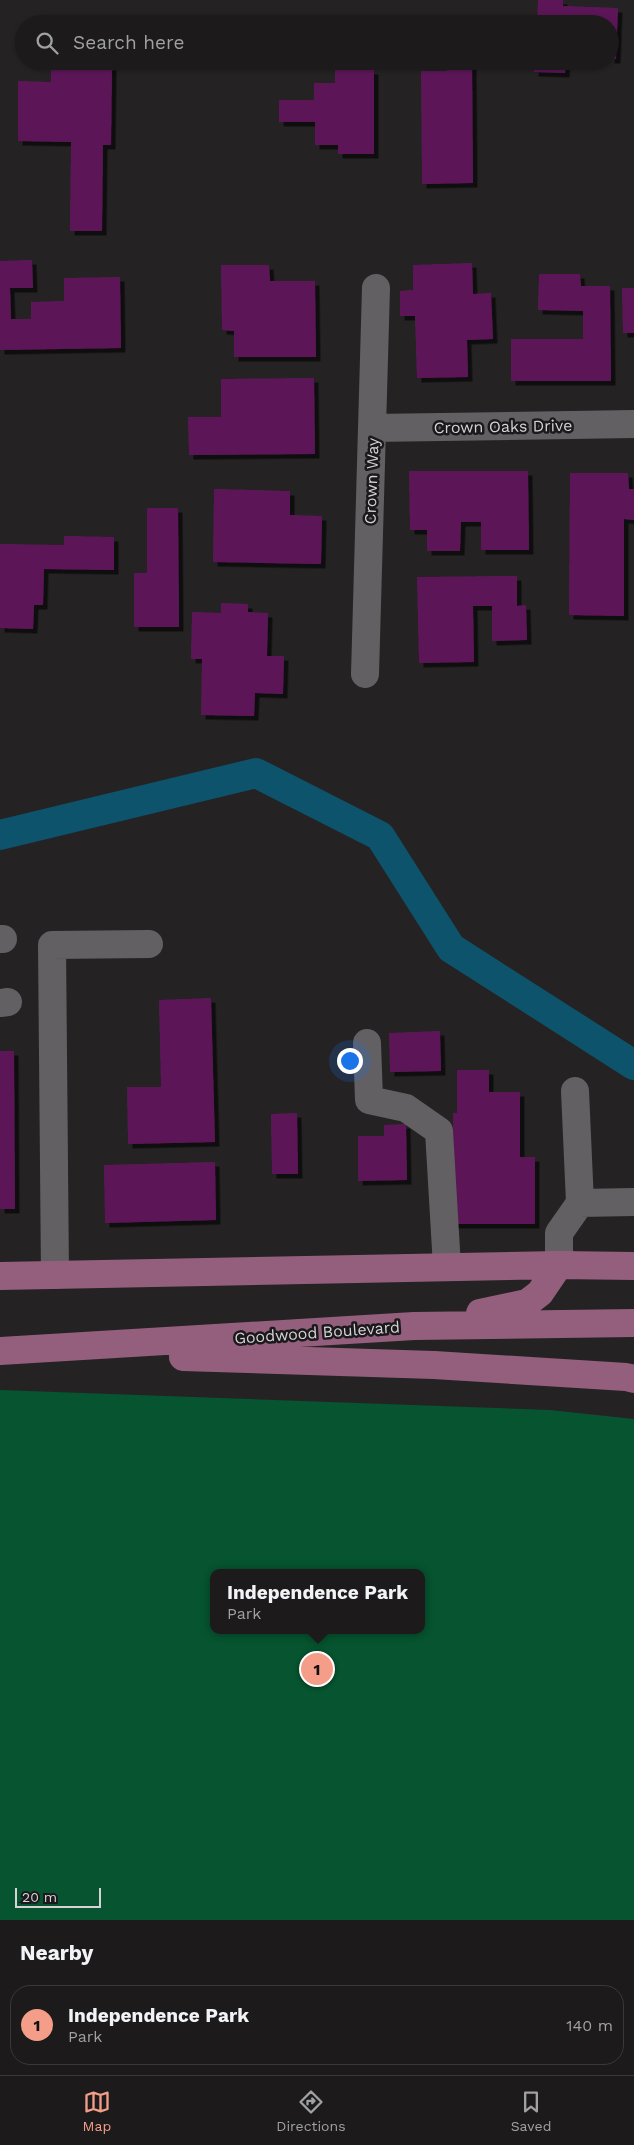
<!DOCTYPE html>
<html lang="en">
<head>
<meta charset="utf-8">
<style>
  body { margin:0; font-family:"Work Sans",sans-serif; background:#292728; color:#f1f3f6 }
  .scale { position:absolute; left:15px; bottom:12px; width:86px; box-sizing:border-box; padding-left:5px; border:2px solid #d5d3d5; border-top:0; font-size:14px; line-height:18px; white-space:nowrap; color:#d5d3d5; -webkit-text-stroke:4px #1b191b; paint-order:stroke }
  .you { position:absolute; left:349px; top:1060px; width:18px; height:18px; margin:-12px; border:4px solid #fff; border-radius:50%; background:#1a73e8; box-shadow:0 0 0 8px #1a73e833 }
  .badge { display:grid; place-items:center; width:32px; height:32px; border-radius:50%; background:#f49e89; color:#111; font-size:16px; font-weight:700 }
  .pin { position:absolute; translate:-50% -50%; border:2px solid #fff; box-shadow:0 1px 5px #0006 }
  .popup { position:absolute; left:210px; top:1569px; width:215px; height:65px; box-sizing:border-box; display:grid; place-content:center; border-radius:10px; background:#1c1a1b; filter:drop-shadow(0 1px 4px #0005); font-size:16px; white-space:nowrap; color:#a0a1a3 }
  .popup b { font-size:19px; color:#f1f3f6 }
  .popup::after { content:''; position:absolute; left:50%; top:100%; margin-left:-10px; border:10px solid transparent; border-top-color:#1c1a1b }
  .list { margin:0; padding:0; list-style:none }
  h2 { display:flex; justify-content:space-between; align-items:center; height:65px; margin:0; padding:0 20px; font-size:21px }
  h2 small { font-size:16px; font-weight:400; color:#a0a1a3 }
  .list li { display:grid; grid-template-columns:32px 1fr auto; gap:15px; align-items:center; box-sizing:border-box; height:80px; margin:0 10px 10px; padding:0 10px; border:1px solid #3a383a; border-radius:20px }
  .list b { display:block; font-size:19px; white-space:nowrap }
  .list p { margin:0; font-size:16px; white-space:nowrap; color:#a0a1a3 }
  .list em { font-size:16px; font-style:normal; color:#a0a1a3 }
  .icon { flex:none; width:28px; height:28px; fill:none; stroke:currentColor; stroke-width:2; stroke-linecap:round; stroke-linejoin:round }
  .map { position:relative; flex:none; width:634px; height:1920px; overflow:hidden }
  .search { position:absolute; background:#1c1a1b; box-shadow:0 1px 4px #0004; left:15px; right:15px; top:15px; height:55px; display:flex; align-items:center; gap:12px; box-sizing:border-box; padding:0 18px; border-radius:28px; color:#a0a1a3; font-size:19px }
  .sheet { height:155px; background:#1c1a1b }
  nav { display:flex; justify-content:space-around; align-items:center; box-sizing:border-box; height:70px; border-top:1px solid #3a383a; background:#1c1a1b; font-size:14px; color:#a0a1a3 }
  nav a { display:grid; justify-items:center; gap:2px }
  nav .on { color:#f49e89 }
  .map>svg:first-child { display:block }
  .green { fill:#065430; fill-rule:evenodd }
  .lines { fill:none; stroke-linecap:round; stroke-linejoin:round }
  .canal { stroke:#0e536c; stroke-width:30 }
  .building { fill:#5c1959; filter:url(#shadow) }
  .minor { stroke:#636063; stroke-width:28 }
  .major { stroke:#945f7d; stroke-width:28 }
  .labels { text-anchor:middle; stroke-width:5; stroke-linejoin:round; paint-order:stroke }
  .street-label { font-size:16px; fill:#d5d3d5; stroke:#1b191b }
</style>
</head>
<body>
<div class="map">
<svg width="634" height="1920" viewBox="0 0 634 1920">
  <defs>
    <filter id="shadow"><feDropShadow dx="4.5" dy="4.5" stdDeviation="0" flood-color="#0009"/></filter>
  </defs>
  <rect width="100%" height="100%" fill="#252224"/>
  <path class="green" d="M 0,1390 L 550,1410 L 634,1419 L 634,1920 L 0,1920 ZM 213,1573 L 421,1573 L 421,1630 L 213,1630 Z"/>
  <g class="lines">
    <path class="canal" d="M 0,835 L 256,773 L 380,836 L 451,948 L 634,1065"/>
  </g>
  <path class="building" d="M 538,0 L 563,0 L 563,6 L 618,8 L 616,59 L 610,59 L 610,24 L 537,24 Z
    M 335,61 L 357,61 L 357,69 L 374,70 L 374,154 L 338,154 L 338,145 L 315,145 L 315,122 L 279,122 L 279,100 L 314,100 L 314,83 L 335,83 Z
    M 446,61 L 472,61 L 473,183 L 422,184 L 421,71 L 447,71 Z
    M 535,61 L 566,61 L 565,73 L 534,72 Z
    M 51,65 L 112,66 L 111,145 L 103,145 L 102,231 L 70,231 L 71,142 L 18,141 L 18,81 L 51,82 Z
    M 32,260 L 33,288 L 10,288 L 11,319 L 31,319 L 31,302 L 64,301 L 64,278 L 120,277 L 121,348 L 0,350 L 0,261 Z
    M 472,263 L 473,294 L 491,293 L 493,339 L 467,340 L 468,377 L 417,378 L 415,316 L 400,316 L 400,291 L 413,290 L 413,265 Z
    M 221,265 L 269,265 L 270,281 L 315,281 L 316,357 L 234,357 L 234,331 L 222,330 Z
    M 539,274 L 580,274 L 581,286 L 610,286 L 611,381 L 511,381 L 511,339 L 583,339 L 583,311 L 538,310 Z
    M 622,288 L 634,288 L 634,333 L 623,333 Z
    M 314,378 L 315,454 L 189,455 L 188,417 L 221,417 L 221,379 Z
    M 409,471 L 528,471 L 529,550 L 481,550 L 481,522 L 461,522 L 460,551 L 427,551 L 427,530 L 410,530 Z
    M 570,473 L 628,473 L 629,489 L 634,489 L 634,520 L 624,519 L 624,616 L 569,615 Z
    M 214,489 L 290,491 L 290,515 L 322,516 L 321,564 L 213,562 Z
    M 147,508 L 178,508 L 179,627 L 134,627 L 134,573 L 147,573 Z
    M 64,536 L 114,537 L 114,570 L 44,569 L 43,605 L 34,605 L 33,629 L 0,628 L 0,544 L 64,545 Z
    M 517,576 L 517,606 L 526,605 L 527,640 L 492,641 L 492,606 L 473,606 L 474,662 L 419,663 L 417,577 Z
    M 221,603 L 248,604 L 248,612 L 268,613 L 267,656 L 284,656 L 283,694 L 255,693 L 254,716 L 201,715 L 202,659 L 191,659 L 192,612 L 221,613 Z
    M 211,998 L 215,1142 L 128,1144 L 127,1087 L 161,1087 L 159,1000 Z
    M 440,1031 L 441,1071 L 390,1072 L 389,1033 Z
    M 0,1051 L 14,1051 L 15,1209 L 0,1209 Z
    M 457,1070 L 489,1070 L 489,1092 L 520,1092 L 520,1157 L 535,1157 L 535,1224 L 453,1224 L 453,1113 L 457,1113 Z
    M 297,1113 L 298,1174 L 272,1174 L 271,1114 Z
    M 406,1124 L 407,1180 L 358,1181 L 358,1136 L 384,1136 L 384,1125 Z
    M 215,1162 L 216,1220 L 105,1223 L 104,1165 Z"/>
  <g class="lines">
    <path class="minor" d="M 372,428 L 634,424
      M 365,674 L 376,288
      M 0,939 L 3,939
      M 0,1003 L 8,1002
      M 367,1043 L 369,1100 L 406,1108 L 439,1131 L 447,1267
      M 580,1203 L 634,1202
      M 559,1265 L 559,1233 L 580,1203 L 575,1091
      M 55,1275 L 52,945 L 149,944"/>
    <path class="major" d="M 0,1276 L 559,1265 L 634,1266
      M 480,1313 L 527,1303 L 540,1293 L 559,1265
      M 0,1351 L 414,1326 L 634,1323
      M 183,1357 L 434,1365 L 626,1377 L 634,1379"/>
  </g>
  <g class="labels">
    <g class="street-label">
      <text transform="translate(503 426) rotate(-1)" y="6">Crown Oaks Drive</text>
      <text transform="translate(371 481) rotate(-88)" y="6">Crown Way</text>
      <text transform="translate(317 1332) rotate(-4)" y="6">Goodwood Boulevard</text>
    </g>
  </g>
</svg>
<div class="scale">20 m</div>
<div class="you"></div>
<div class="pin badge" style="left:317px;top:1669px">1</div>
<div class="popup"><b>Independence Park</b>Park</div>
<div class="search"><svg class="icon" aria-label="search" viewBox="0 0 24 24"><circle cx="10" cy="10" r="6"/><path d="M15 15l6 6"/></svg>Search here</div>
</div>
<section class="sheet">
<h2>Nearby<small></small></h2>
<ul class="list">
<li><span class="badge">1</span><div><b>Independence Park</b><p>Park</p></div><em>140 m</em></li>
</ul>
</section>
<nav>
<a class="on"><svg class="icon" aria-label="map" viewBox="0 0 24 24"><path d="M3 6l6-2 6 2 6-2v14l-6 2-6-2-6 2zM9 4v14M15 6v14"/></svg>Map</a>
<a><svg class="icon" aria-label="directions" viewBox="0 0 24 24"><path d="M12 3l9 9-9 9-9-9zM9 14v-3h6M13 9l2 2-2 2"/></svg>Directions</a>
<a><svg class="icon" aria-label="saved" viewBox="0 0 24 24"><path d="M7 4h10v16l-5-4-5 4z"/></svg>Saved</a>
</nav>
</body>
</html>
